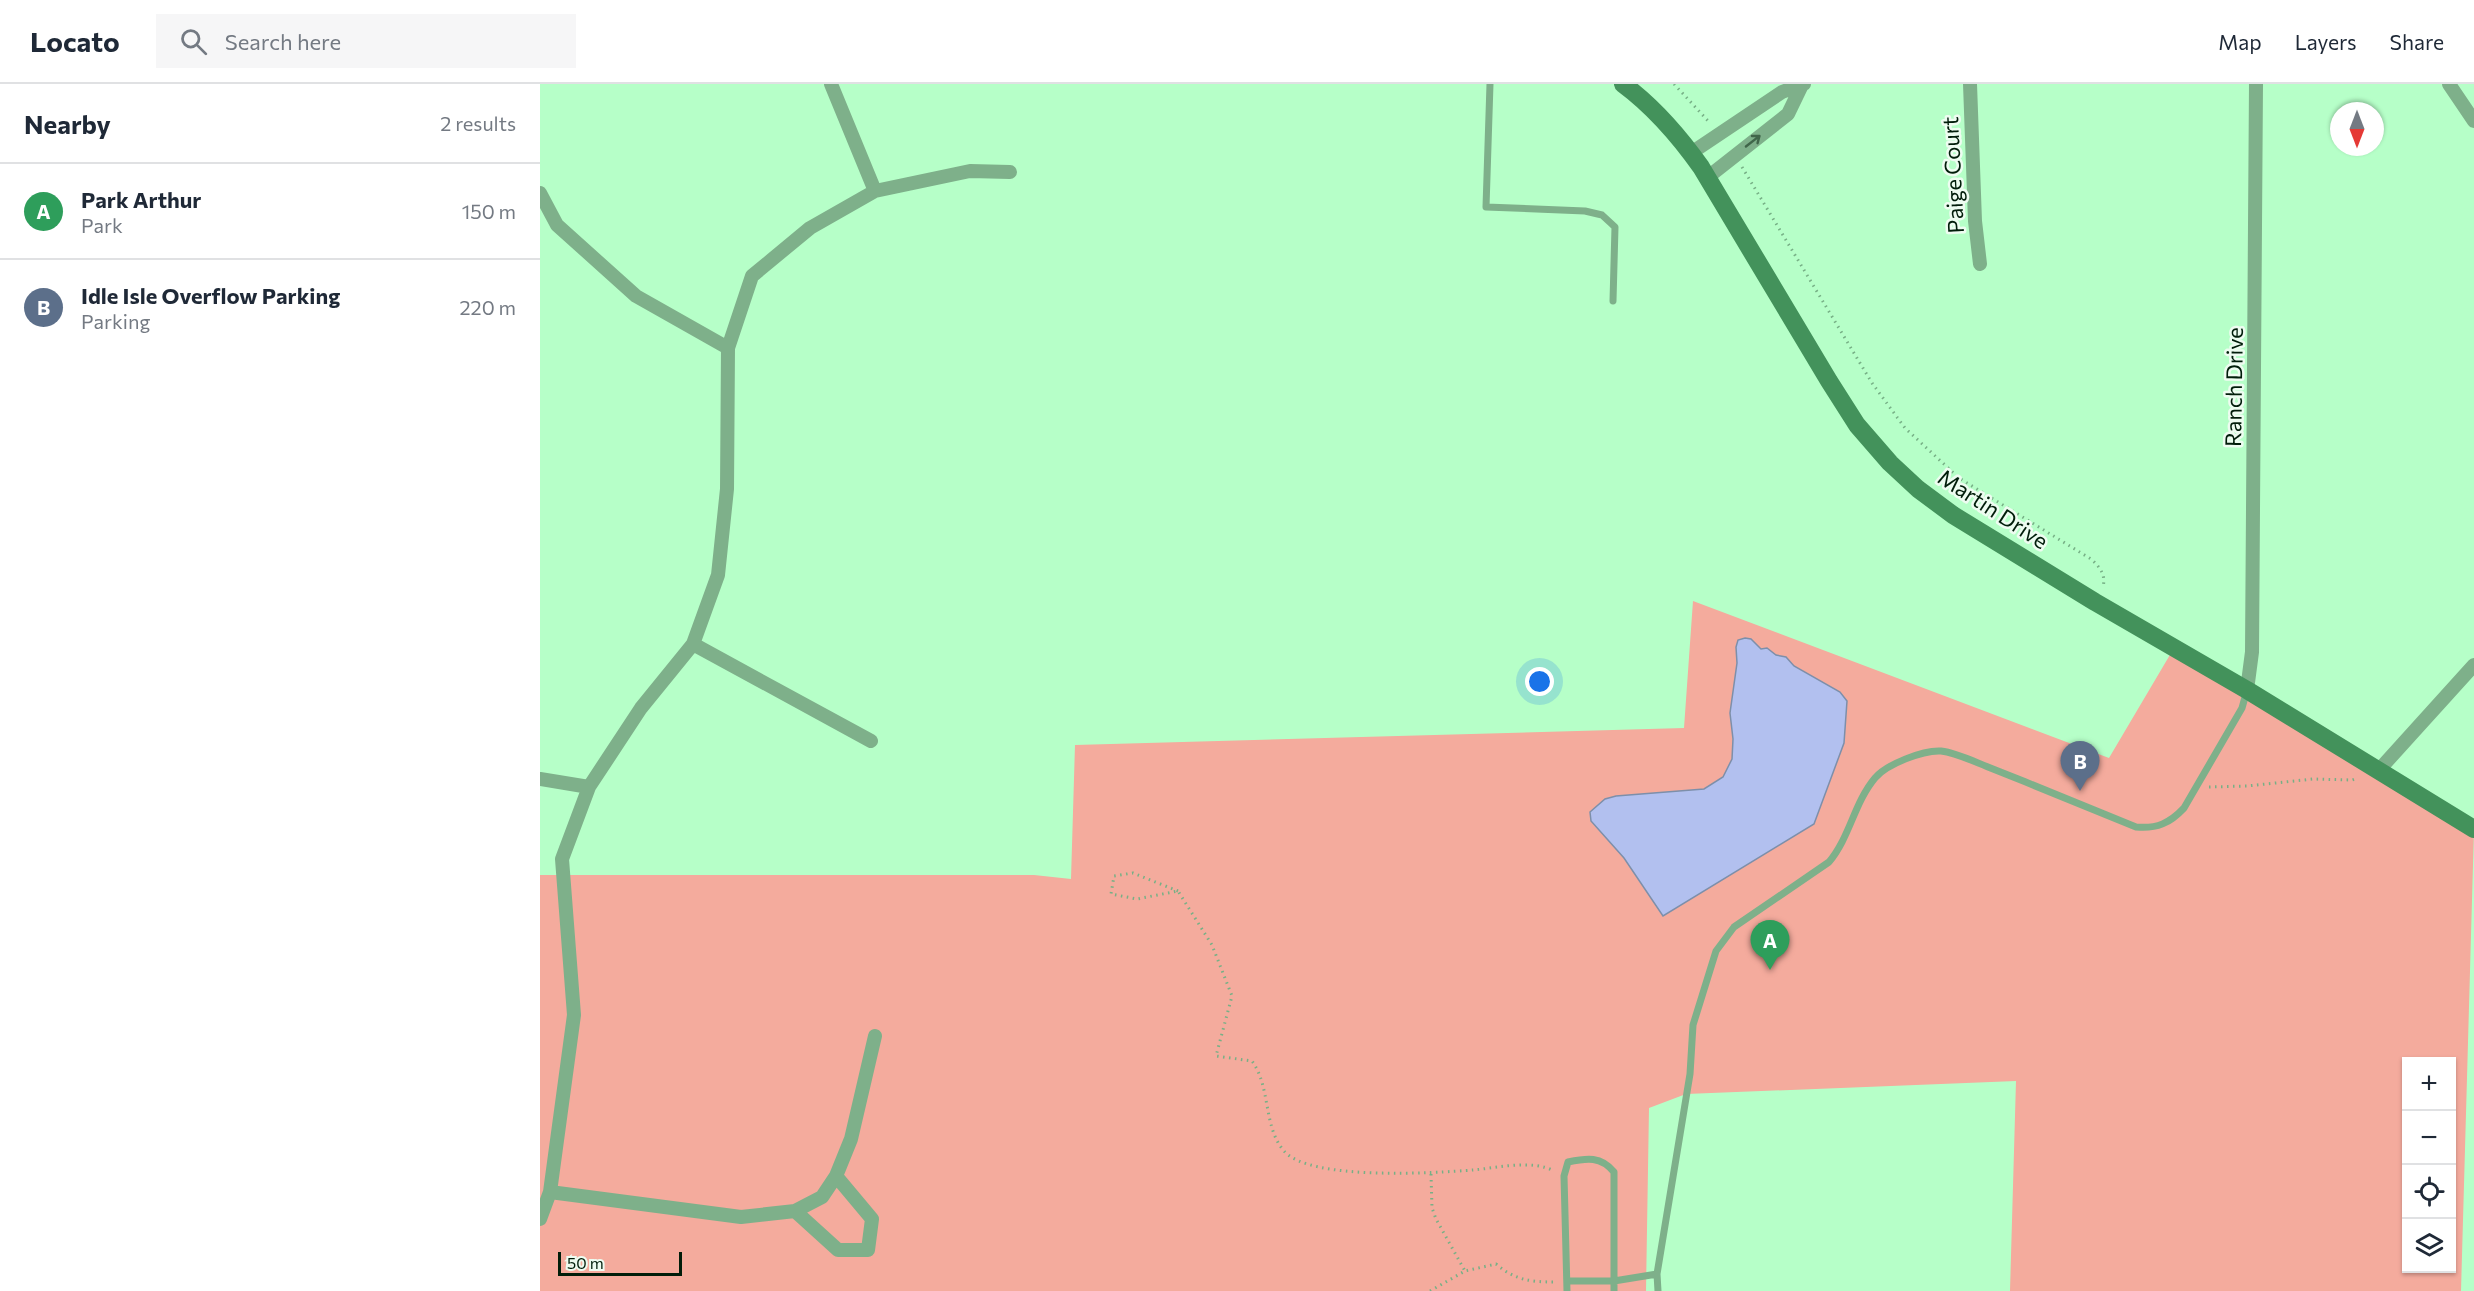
<!DOCTYPE html>
<html lang="en">
<head>
<meta charset="utf-8">
<style>
  body { margin:0; font-family:Commissioner,sans-serif; background:#f6f6f7; color:#1f2937 }
  .controls { position:absolute; right:18px; bottom:18px; display:grid; overflow:hidden; border-radius:0px; box-shadow:0 2px 4px #0004 }
  .controls button { width:54px; height:54px; display:grid; place-items:center; padding:0; border:0; border-bottom:2px solid #e0e1e3; background:#fff; color:#1f2937; font:30px sans-serif }
  .compass { position:absolute; left:1790px; top:18px; width:54px; height:54px; border-radius:50%; background:#fff; box-shadow:0 2px 4px #0004; rotate:180deg }
  .scale { position:absolute; left:18px; bottom:15px; width:124px; box-sizing:border-box; padding-left:6px; border:3px solid #011d0a; border-top:0; font-size:16px; line-height:21px; white-space:nowrap; color:#011d0a; -webkit-text-stroke:4px #eefcf1; paint-order:stroke }
  .you { position:absolute; left:1000px; top:598px; width:21px; height:21px; margin:-15px; border:4px solid #fff; border-radius:50%; background:#1a73e8; box-shadow:0 0 0 9px #1a73e833 }
  .badge { display:grid; place-items:center; width:39px; height:39px; border-radius:50%; background:#a73c9d; color:#fff; font-size:20px; font-weight:700 }
  .pin { position:absolute; translate:-50% -50px; filter:drop-shadow(0 2px 3px #0008) }
  .pin::after { content:''; position:absolute; top:32px; width:21px; height:18px; background:inherit; clip-path:polygon(0 0,100% 0,50% 100%) }
  .list { margin:0; padding:0; list-style:none }
  h2 { display:flex; justify-content:space-between; align-items:center; height:78px; margin:0; padding:0 24px; font-size:26px }
  h2 small { font-size:20px; font-weight:400; color:#747a83 }
  .list li { display:grid; grid-template-columns:39px 1fr auto; gap:18px; align-items:center; box-sizing:border-box; height:96px; padding:0 24px; border-top:2px solid #e0e1e3 }
  .list b { display:block; font-size:22px; white-space:nowrap }
  .list p { margin:0; font-size:20px; white-space:nowrap; color:#747a83 }
  .list em { font-size:20px; font-style:normal; color:#747a83 }
  .icon { flex:none; width:33px; height:33px; fill:none; stroke:currentColor; stroke-width:2; stroke-linecap:round; stroke-linejoin:round }
  .map { position:relative; flex:none; width:1934px; height:1207px; overflow:hidden }
  header { display:flex; align-items:center; gap:36px; box-sizing:border-box; height:84px; padding:0 30px; background:#fff; border-bottom:2px solid #e0e1e3 }
  header strong { font-size:28px }
  nav { display:flex; gap:33px; margin-inline-start:auto; font-size:21px }
  .search { width:420px; height:54px; background:#f6f6f7; display:flex; align-items:center; gap:15px; box-sizing:border-box; padding:0 21px; border-radius:0px; color:#747a83; font-size:22px }
  main { display:flex }
  aside { flex:1; background:#fff }
  .map>svg:first-child { display:block }
  .green { fill:#f4ab9d; fill-rule:evenodd }
  .water { fill:#b2c0ef; stroke:#7d8faa; stroke-width:1.5 }
  .lines { fill:none; stroke-linecap:round; stroke-linejoin:round }
  .path { stroke:#77b086; stroke-width:3; stroke-dasharray:1.5 4.5; stroke-linecap:butt }
  .lane { stroke:#7eb08a; stroke-width:7 }
  .street { stroke:#7eb08a; stroke-width:14 }
  .secondary { stroke:#43925b; stroke-width:18 }
  .oneway { stroke:#40664a }
  .labels { text-anchor:middle; stroke-width:5; stroke-linejoin:round; paint-order:stroke }
  .street-label { font-size:22px; fill:#011d0a; stroke:#eefcf1 }
</style>
</head>
<body>
<header>
<strong>Locato</strong>
<div class="search"><svg class="icon" aria-label="search" viewBox="0 0 24 24"><circle cx="10" cy="10" r="6"/><path d="M15 15l6 6"/></svg>Search here</div>
<nav><a>Map</a><a>Layers</a><a>Share</a></nav>
</header>
<main>
<aside>
<h2>Nearby<small>2 results</small></h2>
<ul class="list">
<li><span class="badge" style="background:#2e9e5b">A</span><div><b>Park Arthur</b><p>Park</p></div><em>150 m</em></li>
<li><span class="badge" style="background:#5c6f8a">B</span><div><b>Idle Isle Overflow Parking</b><p>Parking</p></div><em>220 m</em></li>
</ul>
</aside>
<div class="map">
<svg width="1934" height="1207" viewBox="0 0 1934 1207">
  <rect width="100%" height="100%" fill="#b6ffc8"/>
  <path class="green" d="M 1153,517 L 1569,674 L 1634,564 L 1934,745 L 1921,1207 L 1470,1207 L 1476,997 L 1146,1010 L 1109,1024 L 1106,1207 L 0,1207 L 0,791 L 494,791 L 531,795 L 535,661 L 1144,644 ZM 1866,978 L 1912,978 L 1912,1184 L 1866,1184 Z"/>
  <path class="water" d="M 1205,554 L 1211,555 L 1221,565 L 1227,564 L 1236,571 L 1246,573 L 1254,582 L 1300,608 L 1307,617 L 1304,659 L 1274,740 L 1123,832 L 1084,774 L 1051,737 L 1050,728 L 1065,715 L 1076,712 L 1164,705 L 1183,693 L 1192,675 L 1193,655 L 1190,629 L 1197,579 L 1196,563 L 1198,556 Z"/>
  <g class="lines">
    <path class="path" d="M 1134,0 L 1170,39
      M 1202,83 L 1332,299 L 1365,344 L 1419,394 L 1551,475 C 1560,483 1566,491 1563,503
      M 1669,703 L 1707,702 L 1773,695 L 1812,696 L 1818,694
      M 638,807 L 593,789 L 574,792 L 571,810 L 597,815 L 638,807 L 672,861 L 692,912 L 676,972 L 712,977 C 731,1003 723,1043 744,1067 C 770,1097 894,1089 933,1086 C 957,1084 992,1075 1014,1087
      M 891,1090 L 892,1124 L 896,1135 L 925,1187
      M 890,1207 L 925,1187 L 956,1180 C 975,1196 990,1198 1015,1198"/>
    <path class="lane" d="M 950,0 L 946,123 L 1045,127 L 1062,131 L 1075,143 L 1073,217
      M 1027,1197 L 1074,1197 L 1117,1190
      M 1027,1207 L 1024,1092 L 1028,1078 C 1047,1074 1061,1072 1074,1088 L 1074,1207
      M 1118,1207 L 1117,1190 L 1150,990 L 1153,941 L 1176,867 L 1194,843 L 1289,778 C 1310,753 1314,719 1335,694 C 1347,680 1383,666 1401,667 C 1418,669 1437,679 1453,685 C 1501,704 1549,724 1596,743 C 1617,745 1630,739 1644,724 L 1702,624 L 1707,606"/>
    <path class="street" d="M 291,0 L 335,107 L 430,87 L 470,88
      M 1430,0 L 1435,137 L 1440,180
      M 1909,0 L 1934,37
      M 1151,69 L 1242,8 L 1264,0
      M 1168,93 L 1248,30 L 1262,1
      M 0,109 L 17,141 L 96,212 L 188,264 L 212,192 L 270,144 L 335,107
      M 188,264 L 187,405 L 178,491 L 153,560 L 331,657
      M 1707,606 L 1712,568 L 1716,0
      M 1839,686 L 1934,581
      M 0,695 L 49,703 L 101,624 L 153,560
      M 49,703 L 22,775 L 34,931 L 10,1108 L 201,1133 L 255,1127 L 282,1113 L 296,1092 L 311,1055 L 335,952
      M 255,1127 L 298,1166 L 328,1166 L 332,1135 L 296,1092
      M 0,1135 L 10,1108"/>
    <path class="secondary" d="M 1083,0 C 1114,23 1139,52 1161,83 L 1289,297 L 1317,341 L 1350,379 L 1378,405 L 1413,431 L 1555,518 L 1707,606 L 1934,745"/>
  </g>
  <defs><path id="oneway-shaft" d="M-6 0H5M1.5-3L5.5 0L1.5 3" fill="none" stroke-width="1.6" stroke-linecap="round" stroke-linejoin="round" transform="scale(1.5)"/></defs>
  <use class="oneway" href="#oneway-shaft" transform="translate(1213 57) rotate(-38)"/>
  <g class="labels">
    <g class="street-label">
      <text transform="translate(1413 91) rotate(-93)" y="8">Paige Court</text>
      <text transform="translate(1694 303) rotate(-89)" y="8">Ranch Drive</text>
      <text transform="translate(1453 425) rotate(33)" y="8">Martin Drive</text>
    </g>
  </g>
</svg>
<div class="controls">
<button>+</button>
<button>−</button>
<button><svg class="icon" aria-label="locate" viewBox="0 0 24 24"><circle cx="12" cy="12" r="6"/><path d="M12 2v4M12 18v4M2 12h4M18 12h4"/></svg></button>
<button><svg class="icon" aria-label="layers" viewBox="0 0 24 24"><path d="M12 4l9 5-9 5-9-5zM3 14l9 5 9-5"/></svg></button>
</div>
<svg class="compass" viewBox="-18 -18 36 36"><path d="M0-13l5 13h-10z" fill="#e53935"/><path d="M0 13l5-13h-10z" fill="#747a83"/></svg>
<div class="scale">50 m</div>
<div class="you"></div>
<div class="pin badge" style="left:1230px;top:886px;background:#2e9e5b">A</div>
<div class="pin badge" style="left:1540px;top:707px;background:#5c6f8a">B</div>
</div>
</main>
</body>
</html>
